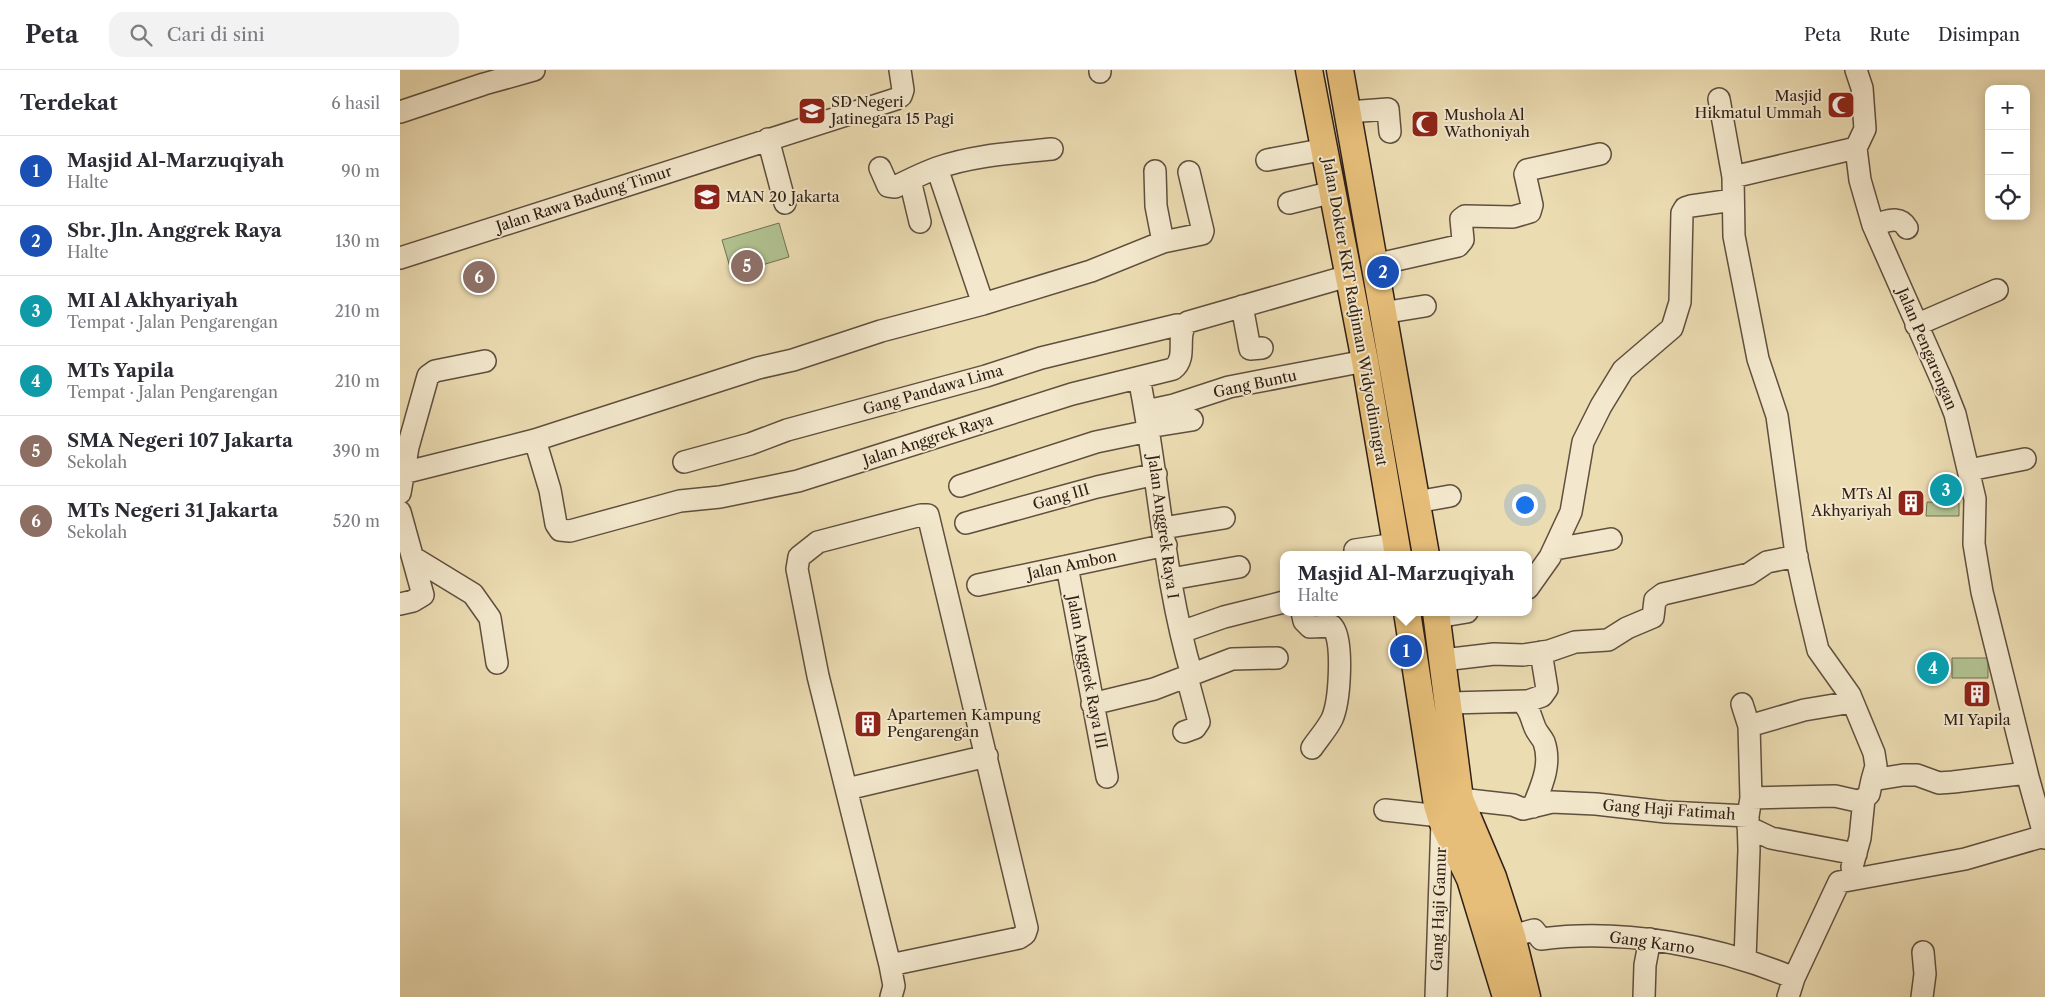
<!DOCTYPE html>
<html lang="id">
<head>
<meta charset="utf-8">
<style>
  body { margin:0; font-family:"Libre Caslon Text",serif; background:#f2f2f3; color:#2b2b33 }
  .controls { position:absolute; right:15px; top:15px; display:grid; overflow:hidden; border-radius:10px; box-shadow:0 2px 12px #0003 }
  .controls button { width:45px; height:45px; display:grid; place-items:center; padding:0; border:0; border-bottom:1px solid #e1e1e2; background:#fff; color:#2b2b33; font:25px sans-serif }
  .you { position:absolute; left:1124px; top:434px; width:18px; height:18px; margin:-12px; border:4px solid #fff; border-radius:50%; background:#1a73e8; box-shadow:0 0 0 8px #1a73e833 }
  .badge { display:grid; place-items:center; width:32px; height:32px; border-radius:50%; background:#8f2418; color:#fff; font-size:16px; font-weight:700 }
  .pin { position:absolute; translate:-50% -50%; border:2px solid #fff; box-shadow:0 1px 5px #0006 }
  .popup { position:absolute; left:880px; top:481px; width:252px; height:65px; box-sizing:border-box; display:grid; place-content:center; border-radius:10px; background:#fff; filter:drop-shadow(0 1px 4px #0005); font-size:16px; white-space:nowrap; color:#7c7c81 }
  .popup b { font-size:19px; color:#2b2b33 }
  .popup::after { content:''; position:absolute; left:50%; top:100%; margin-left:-10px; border:10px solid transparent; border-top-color:#fff }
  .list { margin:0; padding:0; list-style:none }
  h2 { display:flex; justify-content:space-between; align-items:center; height:65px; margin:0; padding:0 20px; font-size:21px }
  h2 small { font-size:16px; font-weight:400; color:#7c7c81 }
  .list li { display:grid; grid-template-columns:32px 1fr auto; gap:15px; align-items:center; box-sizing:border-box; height:70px; padding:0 20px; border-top:1px solid #e1e1e2 }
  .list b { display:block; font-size:19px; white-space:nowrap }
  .list p { margin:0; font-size:16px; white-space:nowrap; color:#7c7c81 }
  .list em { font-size:16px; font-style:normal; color:#7c7c81 }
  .icon { flex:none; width:28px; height:28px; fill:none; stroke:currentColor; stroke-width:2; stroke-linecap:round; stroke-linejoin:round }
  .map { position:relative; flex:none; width:1645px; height:927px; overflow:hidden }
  header { display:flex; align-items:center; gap:30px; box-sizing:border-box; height:70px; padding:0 25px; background:#fff; border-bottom:1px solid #e1e1e2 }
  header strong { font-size:24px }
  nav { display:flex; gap:28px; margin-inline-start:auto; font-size:18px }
  .search { width:350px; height:45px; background:#f2f2f3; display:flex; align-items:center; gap:12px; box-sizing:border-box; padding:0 18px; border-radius:15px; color:#7c7c81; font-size:19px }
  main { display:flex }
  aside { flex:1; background:#fff }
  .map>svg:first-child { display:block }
  .green { fill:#b2c291; stroke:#717154 }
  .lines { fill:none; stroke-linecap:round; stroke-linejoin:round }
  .minor-casing { stroke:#5f4f3e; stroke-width:24 }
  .major-casing { stroke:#302017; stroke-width:29 }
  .minor { stroke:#f3e8cd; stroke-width:21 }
  .major { stroke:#e6be79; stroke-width:26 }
  .labels { text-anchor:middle; stroke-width:4; stroke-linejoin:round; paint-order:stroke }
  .poi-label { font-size:15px; fill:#302017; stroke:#f3e8cd; text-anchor:start }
  .street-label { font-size:15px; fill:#302017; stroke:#f3e8cd }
</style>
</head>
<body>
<header>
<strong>Peta</strong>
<div class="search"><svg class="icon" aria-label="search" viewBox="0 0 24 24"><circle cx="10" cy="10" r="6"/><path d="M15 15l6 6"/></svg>Cari di sini</div>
<nav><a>Peta</a><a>Rute</a><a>Disimpan</a></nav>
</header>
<main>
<aside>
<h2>Terdekat<small>6 hasil</small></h2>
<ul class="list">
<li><span class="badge" style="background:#1a4fb4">1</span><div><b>Masjid Al-Marzuqiyah</b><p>Halte</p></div><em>90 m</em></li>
<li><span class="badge" style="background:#1a4fb4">2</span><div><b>Sbr. Jln. Anggrek Raya</b><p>Halte</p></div><em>130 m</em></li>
<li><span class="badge" style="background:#0f9aa8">3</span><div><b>MI Al Akhyariyah</b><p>Tempat · Jalan Pengarengan</p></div><em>210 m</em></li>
<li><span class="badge" style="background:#0f9aa8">4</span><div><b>MTs Yapila</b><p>Tempat · Jalan Pengarengan</p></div><em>210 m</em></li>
<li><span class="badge" style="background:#8d6e63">5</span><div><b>SMA Negeri 107 Jakarta</b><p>Sekolah</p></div><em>390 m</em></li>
<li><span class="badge" style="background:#8d6e63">6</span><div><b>MTs Negeri 31 Jakarta</b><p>Sekolah</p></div><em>520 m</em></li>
</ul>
</aside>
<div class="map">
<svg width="1645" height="927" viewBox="0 0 1645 927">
  <rect width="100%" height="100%" fill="#ecdcb2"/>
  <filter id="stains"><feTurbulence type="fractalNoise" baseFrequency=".004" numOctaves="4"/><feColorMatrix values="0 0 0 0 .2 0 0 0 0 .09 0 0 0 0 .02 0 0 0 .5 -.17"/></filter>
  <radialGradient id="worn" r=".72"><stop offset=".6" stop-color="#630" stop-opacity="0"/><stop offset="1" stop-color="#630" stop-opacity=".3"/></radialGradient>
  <path class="green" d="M 379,153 L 389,187 L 332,204 L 322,170 Z
    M 1527,432 L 1559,433 L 1559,446 L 1526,446 Z
    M 1552,588 L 1588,588 L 1588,608 L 1552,608 Z"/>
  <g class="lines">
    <defs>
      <path id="minor" d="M 700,0 L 700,2
        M 1456,0 L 1462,18 L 1465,59 L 1456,78 L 1460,110 L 1473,155 L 1542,311 L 1555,344 L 1575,429 L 1574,474 L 1582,522 L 1628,707 L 1645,768
        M 1319,29 L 1333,107 L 1334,166 L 1358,289 L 1377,346 L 1396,484 L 1406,530 L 1418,580 L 1450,625 L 1474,683 L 1476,696 L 1472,710
        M 0,42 L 84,14 L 134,0
        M 948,42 L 988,39 L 990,62
        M 368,69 L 385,133
        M 867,90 L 926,79
        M 480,98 L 488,116 L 495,117 C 509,110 523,103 537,98 C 573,85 614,83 652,79
        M 537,98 L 583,234
        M 755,101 L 756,136 L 763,172
        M 1333,107 L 1456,78
        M 510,110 L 520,152
        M 889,133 L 933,122
        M 1473,155 C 1486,152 1499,144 1507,158
        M 0,188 L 496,29 L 501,26 L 503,20 L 500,0
        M 974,195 L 1058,176 L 1063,170 L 1061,149 L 1065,146 L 1113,147 L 1130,142 L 1132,135 L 1125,104 L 1127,100 L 1200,84
        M 842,236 L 850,279 L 862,278
        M 982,243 L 1025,236
        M 1516,255 L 1597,220
        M 739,308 C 759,406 763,508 792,605
        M 746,341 L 774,335 L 829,317 L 965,291
        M 748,357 L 792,350
        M 135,370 L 150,420 L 156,454 L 160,460 L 170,461 L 280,431 L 320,427 L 398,411 L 672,324 L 773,299 C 789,287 774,263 788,252 L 948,206
        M 284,392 L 350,374 L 387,360 L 586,306 L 641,288 L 777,255 L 784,255
        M 1569,400 L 1625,389
        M 3,403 L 135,370 L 358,298 L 393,290 L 481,261 L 583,234 L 691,201 L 763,172 L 802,164 L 803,161 L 789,102
        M 560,416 L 696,372 L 749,361
        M 0,423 L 8,377 L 28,306 L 35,301 L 85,291
        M 1016,432 L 1050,426
        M 0,442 L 23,525 L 13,531 L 0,534
        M 566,453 L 697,417 L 756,404
        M 763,458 L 824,448
        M 1155,479 L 1211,469
        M 955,480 L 996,474
        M 14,488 L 73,524 L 90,548 L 97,593
        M 667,496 L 707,707
        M 771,509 L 839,497
        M 578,515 L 766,475
        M 1128,518 L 1150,487 L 1171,442 L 1183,372 L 1201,336 L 1223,300 L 1272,258 L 1280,232 L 1282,143 L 1285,138 L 1291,136 L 1333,130
        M 902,542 L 904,551 L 910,557 L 932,556 L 934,559 C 943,575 940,631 932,649 C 927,659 918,669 912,678
        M 1037,547 L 1067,542
        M 781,562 L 824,547 L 884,532
        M 1043,590 L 1094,584 L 1123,585 L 1149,581 L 1175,572 L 1208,570 L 1227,558 L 1253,547 L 1255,530 L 1263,524 L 1349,504 L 1367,492 L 1397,486
        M 1122,632 C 1130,639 1130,645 1134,655 C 1136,662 1141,666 1144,672 C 1152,695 1141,717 1133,737
        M 1049,633 L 1128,631 L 1142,626 L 1147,619 L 1141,582
        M 692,634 L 754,619 L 832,589 L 877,588
        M 1342,634 L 1349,656 L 1351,728
        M 1349,656 L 1404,640 L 1452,632
        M 784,662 L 795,658 L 799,652 L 787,607
        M 447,719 L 587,686
        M 1060,729 L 1113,735 L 1123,739 L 1152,732 L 1196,734 L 1266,742 L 1348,746
        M 985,740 L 1040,746
        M 1348,757 L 1371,768 L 1456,784
        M 1452,797 L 1460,768 L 1464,729
        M 1112,866 L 1134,860 L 1141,869 C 1224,858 1317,876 1394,908
        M 1345,889 L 1349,780 L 1348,746 L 1351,728 L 1435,726 L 1457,731 L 1464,729 L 1469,724 L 1472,710 L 1503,705 L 1517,705 L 1539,713 L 1553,712 L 1627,703
        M 490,895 L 619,868 L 625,864 L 627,858 L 528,445 L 521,445 L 418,472 L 399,487 L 397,499 L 418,606 L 490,895 L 494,916 L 491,927
        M 1036,927 L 1042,751
        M 1244,927 L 1245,895 L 1250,869
        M 1388,927 L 1394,908 L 1439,812 L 1565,789 L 1644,766
        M 1522,927 L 1525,904 L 1523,882"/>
      <path id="major" d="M 909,0 L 965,291 L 998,485
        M 940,0 L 1026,485
        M 1007,542 L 1037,735 L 1042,751 L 1070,809 L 1106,927
        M 1036,542 L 1060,729 L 1093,807 L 1112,866 L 1127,927"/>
    </defs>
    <use href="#minor" class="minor-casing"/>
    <use href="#major" class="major-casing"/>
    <use href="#minor" class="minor"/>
    <use href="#major" class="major"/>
  </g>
  <defs>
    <symbol id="mosque-square" viewBox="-11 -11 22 22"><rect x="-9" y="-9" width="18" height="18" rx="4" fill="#8f2418" stroke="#f3e8cd"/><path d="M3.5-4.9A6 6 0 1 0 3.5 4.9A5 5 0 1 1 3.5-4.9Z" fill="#fff"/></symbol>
    <symbol id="school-square" viewBox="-11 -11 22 22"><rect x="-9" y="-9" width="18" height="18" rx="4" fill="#8f2418" stroke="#f3e8cd"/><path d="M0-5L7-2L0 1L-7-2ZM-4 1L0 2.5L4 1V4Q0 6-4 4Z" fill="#fff"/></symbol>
    <symbol id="building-square" viewBox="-11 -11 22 22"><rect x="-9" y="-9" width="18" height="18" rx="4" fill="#8f2418" stroke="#f3e8cd"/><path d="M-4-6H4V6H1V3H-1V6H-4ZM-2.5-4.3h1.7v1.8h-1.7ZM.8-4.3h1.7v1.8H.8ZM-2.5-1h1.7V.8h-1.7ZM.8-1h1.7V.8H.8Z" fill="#fff"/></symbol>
  </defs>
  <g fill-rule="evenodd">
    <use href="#mosque-square" x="1425" y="19" width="32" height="32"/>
    <use href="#school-square" x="396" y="25" width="32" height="32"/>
    <use href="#mosque-square" x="1009" y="38" width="32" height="32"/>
    <use href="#school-square" x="291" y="111" width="32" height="32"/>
    <use href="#building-square" x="1495" y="417" width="32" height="32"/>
    <use href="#building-square" x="1561" y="608" width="32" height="32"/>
    <use href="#building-square" x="452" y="638" width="32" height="32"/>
  </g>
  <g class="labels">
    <g class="poi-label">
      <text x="1422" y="31" text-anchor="end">Masjid<tspan x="1422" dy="17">Hikmatul Ummah</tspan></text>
      <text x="431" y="37">SD Negeri<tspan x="431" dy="17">Jatinegara 15 Pagi</tspan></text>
      <text x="1044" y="50">Mushola Al<tspan x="1044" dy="17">Wathoniyah</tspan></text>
      <text x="326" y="132">MAN 20 Jakarta</text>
      <text x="1492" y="429" text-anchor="end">MTs Al<tspan x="1492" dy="17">Akhyariyah</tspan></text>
      <text x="487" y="650">Apartemen Kampung<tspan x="487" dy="17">Pengarengan</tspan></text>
      <text x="1577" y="655" text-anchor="middle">MI Yapila</text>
    </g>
    <g class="street-label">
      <text transform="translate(184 129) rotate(-18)" y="5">Jalan Rawa Badung Timur</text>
      <text transform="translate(955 242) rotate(80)" y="5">Jalan Dokter KRT Radjiman Widyodiningrat</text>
      <text transform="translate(1527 279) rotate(67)" y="5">Jalan Pengarengan</text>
      <text transform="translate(855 314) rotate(-12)" y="5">Gang Buntu</text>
      <text transform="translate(533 320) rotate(-16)" y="5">Gang Pandawa Lima</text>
      <text transform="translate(528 370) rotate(-18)" y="5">Jalan Anggrek Raya</text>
      <text transform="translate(661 427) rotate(-16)" y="5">Gang III</text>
      <text transform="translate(763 457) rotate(82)" y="5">Jalan Anggrek Raya I</text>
      <text transform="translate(672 495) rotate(-12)" y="5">Jalan Ambon</text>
      <text transform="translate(687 602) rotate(79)" y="5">Jalan Anggrek Raya III</text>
      <text transform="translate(1269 740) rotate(4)" y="5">Gang Haji Fatimah</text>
      <text transform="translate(1039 839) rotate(-88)" y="5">Gang Haji Gamur</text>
      <text transform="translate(1252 873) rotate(8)" y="5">Gang Karno</text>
    </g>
  </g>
  <rect width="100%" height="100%" filter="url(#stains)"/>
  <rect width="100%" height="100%" fill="url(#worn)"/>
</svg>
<div class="controls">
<button>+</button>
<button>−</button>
<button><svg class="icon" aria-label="locate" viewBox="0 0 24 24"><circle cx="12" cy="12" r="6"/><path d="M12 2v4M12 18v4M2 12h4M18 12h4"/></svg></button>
</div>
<div class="you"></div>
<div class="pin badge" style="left:1006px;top:581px;background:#1a4fb4">1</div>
<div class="popup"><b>Masjid Al-Marzuqiyah</b>Halte</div>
<div class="pin badge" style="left:983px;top:202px;background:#1a4fb4">2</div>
<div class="pin badge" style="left:1546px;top:420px;background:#0f9aa8">3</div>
<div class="pin badge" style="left:1533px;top:598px;background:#0f9aa8">4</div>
<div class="pin badge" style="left:347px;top:196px;background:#8d6e63">5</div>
<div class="pin badge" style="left:79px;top:207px;background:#8d6e63">6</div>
</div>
</main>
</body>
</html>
